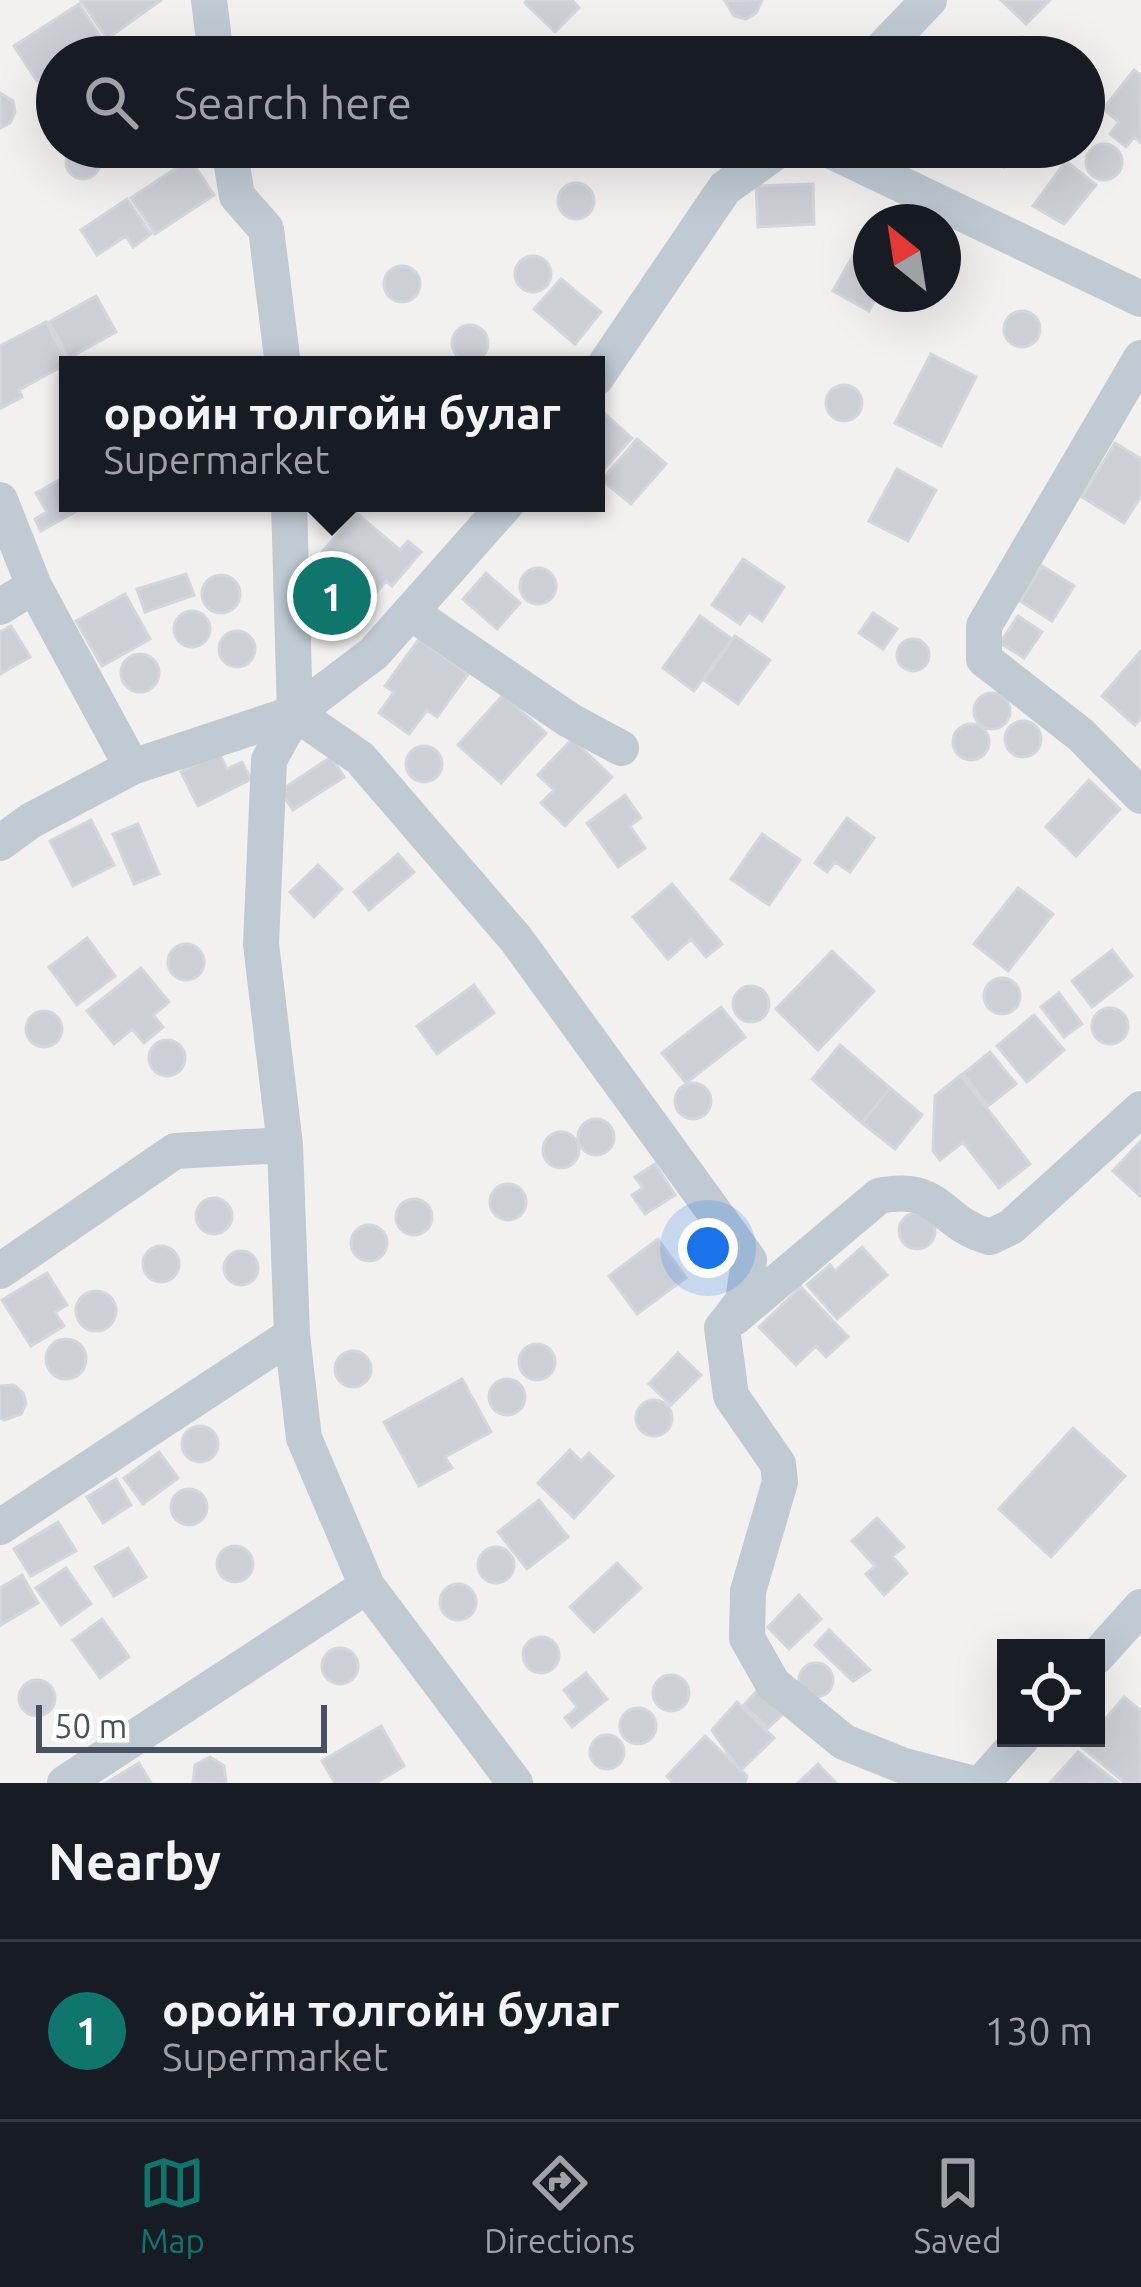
<!DOCTYPE html>
<html lang="en">
<head>
<meta charset="utf-8">
<style>
  body { margin:0; font-family:Ubuntu,sans-serif; background:#242831; color:#f1f3f6 }
  .controls { position:absolute; right:36px; bottom:36px; display:grid; overflow:hidden; border-radius:0px; box-shadow:0 12px 48px #0002 }
  .controls button { width:108px; height:108px; display:grid; place-items:center; padding:0; border:0; border-bottom:3px solid #363941; background:#171b24; color:#f1f3f6; font:60px sans-serif }
  .compass { position:absolute; left:853px; top:204px; width:108px; height:108px; border-radius:50%; background:#171b24; box-shadow:0 12px 48px #0002; rotate:330deg }
  .scale { position:absolute; left:36px; bottom:30px; width:291px; box-sizing:border-box; padding-left:12px; border:6px solid #465260; border-top:0; font-size:33px; line-height:42px; white-space:nowrap; color:#465260; -webkit-text-stroke:9px #fff; paint-order:stroke }
  .you { position:absolute; left:708px; top:1248px; width:42px; height:42px; margin:-30px; border:9px solid #fff; border-radius:50%; background:#1a73e8; box-shadow:0 0 0 18px #1a73e833 }
  .badge { display:grid; place-items:center; width:78px; height:78px; border-radius:50%; background:#0f766e; color:#fff; font-size:39px; font-weight:700 }
  .pin { position:absolute; translate:-50% -50%; border:6px solid #fff; box-shadow:0 3px 12px #0006 }
  .popup { position:absolute; left:59px; top:356px; width:546px; height:156px; box-sizing:border-box; display:grid; place-content:center; border-radius:0px; background:#171b24; filter:drop-shadow(0 3px 9px #0005); font-size:39px; white-space:nowrap; color:#9ea1a6 }
  .popup b { font-size:45px; color:#f1f3f6 }
  .popup::after { content:''; position:absolute; left:50%; top:100%; margin-left:-24px; border:24px solid transparent; border-top-color:#171b24 }
  .list { margin:0; padding:0; list-style:none }
  h2 { display:flex; justify-content:space-between; align-items:center; height:156px; margin:0; padding:0 48px; font-size:51px }
  h2 small { font-size:39px; font-weight:400; color:#9ea1a6 }
  .list li { display:grid; grid-template-columns:78px 1fr auto; gap:36px; align-items:center; box-sizing:border-box; height:180px; padding:0 48px; border-top:3px solid #363941 }
  .list b { display:block; font-size:45px; white-space:nowrap }
  .list p { margin:0; font-size:39px; white-space:nowrap; color:#9ea1a6 }
  .list em { font-size:39px; font-style:normal; color:#9ea1a6 }
  .icon { flex:none; width:66px; height:66px; fill:none; stroke:currentColor; stroke-width:2; stroke-linecap:round; stroke-linejoin:round }
  .map { position:relative; flex:none; width:1141px; height:1783px; overflow:hidden }
  .search { position:absolute; background:#171b24; box-shadow:0 12px 48px #0002; left:36px; right:36px; top:36px; height:132px; display:flex; align-items:center; gap:30px; box-sizing:border-box; padding:0 42px; border-radius:66px; color:#9ea1a6; font-size:45px }
  .sheet { height:336px; background:#171b24 }
  nav { display:flex; justify-content:space-around; align-items:center; box-sizing:border-box; height:168px; border-top:3px solid #363941; background:#171b24; font-size:33px; color:#9ea1a6 }
  nav a { display:grid; justify-items:center; gap:6px }
  nav .on { color:#0f766e }
  .map>svg:first-child { display:block }
  .building { fill:#cccfd6; stroke:#d3d6dc; stroke-width:3 }
  .lines { fill:none; stroke-linecap:round; stroke-linejoin:round }
  .street { stroke:#bfcad3; stroke-width:36 }
</style>
</head>
<body>
<div class="map">
<svg width="1141" height="1783" viewBox="0 0 1141 1783">
  <rect width="100%" height="100%" fill="#f3f0f0"/>
  <path class="building" d="M 161,0 L 107,39 L 81,1 L 82,0 Z
    M 527,0 L 572,0 L 579,8 L 555,32 L 525,3 Z
    M 762,0 L 756,13 L 746,19 L 734,16 L 725,1 Z
    M 1001,0 L 1050,0 L 1026,24 Z
    M 79,4 L 102,39 L 74,57 L 57,57 L 57,68 L 37,81 L 14,46 Z
    M 1022,37 L 1038,43 L 1042,57 L 1006,57 L 1007,47 Z
    M 1134,70 L 1141,75 L 1141,143 L 1134,137 L 1126,147 L 1110,134 L 1119,122 L 1103,109 Z
    M 0,93 L 13,101 L 15,112 L 10,123 L 0,128 Z
    M1086 162a18 18 0 1 1 36 0a18 18 0 1 1-36 0Z
    M66 162a17 17 0 1 1 34 0a17 17 0 1 1-34 0Z
    M 495,147 L 545,147 L 527,165 L 520,158 L 513,165 Z
    M 971,147 L 1016,147 L 1004,167 Z
    M 190,159 L 214,195 L 155,234 L 131,198 Z
    M 1066,161 L 1096,185 L 1064,224 L 1033,206 Z
    M558 201a18 18 0 1 1 36 0a18 18 0 1 1-36 0Z
    M 813,184 L 814,224 L 758,227 L 756,186 Z
    M 127,199 L 151,234 L 133,247 L 126,236 L 97,255 L 81,230 Z
    M 871,224 L 871,294 L 878,294 L 869,311 L 833,291 Z
    M515 274a18 18 0 1 1 36 0a18 18 0 1 1-36 0Z
    M384 284a18 18 0 1 1 36 0a18 18 0 1 1-36 0Z
    M 561,279 L 601,312 L 575,344 L 534,309 Z
    M 96,296 L 116,332 L 69,358 L 49,322 Z
    M1004 329a18 18 0 1 1 36 0a18 18 0 1 1-36 0Z
    M 46,322 L 68,363 L 19,390 L 22,397 L 1,408 L 0,346 Z
    M452 343a18 18 0 1 1 36 0a18 18 0 1 1-36 0Z
    M 931,354 L 976,377 L 941,446 L 895,423 Z
    M826 403a18 18 0 1 1 36 0a18 18 0 1 1-36 0Z
    M 605,414 L 632,438 L 603,470 L 596,463 L 596,424 Z
    M 637,439 L 666,464 L 631,504 L 602,480 Z
    M 1115,443 L 1141,459 L 1141,496 L 1124,523 L 1082,497 Z
    M 897,469 L 936,490 L 908,541 L 869,521 Z
    M 68,475 L 68,503 L 87,505 L 41,531 L 35,519 L 47,512 L 36,493 Z
    M 356,513 L 400,550 L 408,541 L 421,552 L 392,586 L 386,581 L 367,604 L 315,560 Z
    M 743,559 L 784,587 L 762,621 L 749,612 L 740,624 L 712,605 Z
    M 1042,566 L 1074,586 L 1052,621 L 1020,601 Z
    M520 586a18 18 0 1 1 36 0a18 18 0 1 1-36 0Z
    M 486,573 L 520,603 L 497,629 L 463,599 Z
    M 186,574 L 194,595 L 145,612 L 137,589 Z
    M202 594a19 19 0 1 1 38 0a19 19 0 1 1-38 0Z
    M 125,594 L 150,639 L 102,666 L 76,621 Z
    M174 629a18 18 0 1 1 36 0a18 18 0 1 1-36 0Z
    M 873,613 L 897,629 L 883,649 L 859,633 Z
    M 700,616 L 732,639 L 694,691 L 663,668 Z
    M 1018,616 L 1042,632 L 1024,658 L 1000,643 Z
    M 11,626 L 30,657 L 0,674 L 0,632 Z
    M219 649a18 18 0 1 1 36 0a18 18 0 1 1-36 0Z
    M 735,636 L 770,660 L 738,704 L 704,680 Z
    M897 655a16 16 0 1 1 32 0a16 16 0 1 1-32 0Z
    M 419,639 L 468,674 L 437,717 L 427,710 L 409,734 L 379,713 L 394,692 L 385,686 Z
    M 1141,651 L 1141,718 L 1135,725 L 1102,696 Z
    M121 673a19 19 0 1 1 38 0a19 19 0 1 1-38 0Z
    M974 711a18 18 0 1 1 36 0a18 18 0 1 1-36 0Z
    M 503,695 L 546,733 L 501,783 L 458,745 Z
    M1005 739a18 18 0 1 1 36 0a18 18 0 1 1-36 0Z
    M953 742a18 18 0 1 1 36 0a18 18 0 1 1-36 0Z
    M 572,739 L 612,777 L 565,826 L 541,803 L 554,790 L 538,775 Z
    M406 764a18 18 0 1 1 36 0a18 18 0 1 1-36 0Z
    M 219,753 L 227,769 L 242,762 L 251,779 L 198,806 L 181,772 Z
    M 331,757 L 344,777 L 293,810 L 280,791 Z
    M 1089,780 L 1120,809 L 1076,856 L 1046,827 Z
    M 625,795 L 641,818 L 630,826 L 645,848 L 618,867 L 587,823 Z
    M 847,818 L 874,838 L 850,872 L 835,862 L 827,872 L 815,863 Z
    M 91,820 L 114,865 L 73,886 L 50,841 Z
    M 138,824 L 159,874 L 134,884 L 113,834 Z
    M 762,834 L 800,860 L 769,905 L 731,879 Z
    M 398,854 L 414,872 L 369,910 L 354,892 Z
    M 318,865 L 342,889 L 314,917 L 290,892 Z
    M 672,884 L 722,944 L 706,957 L 691,939 L 668,959 L 633,917 Z
    M 1018,888 L 1053,914 L 1008,971 L 974,944 Z
    M 87,938 L 115,976 L 77,1005 L 49,967 Z
    M168 962a18 18 0 1 1 36 0a18 18 0 1 1-36 0Z
    M 1112,950 L 1132,976 L 1092,1007 L 1072,981 Z
    M 832,951 L 874,991 L 818,1050 L 776,1009 Z
    M 141,968 L 169,1002 L 153,1015 L 163,1027 L 144,1043 L 132,1029 L 114,1044 L 87,1011 Z
    M984 996a18 18 0 1 1 36 0a18 18 0 1 1-36 0Z
    M 474,985 L 494,1013 L 437,1054 L 417,1026 Z
    M733 1004a18 18 0 1 1 36 0a18 18 0 1 1-36 0Z
    M 1059,993 L 1082,1024 L 1064,1037 L 1041,1007 Z
    M 721,1007 L 745,1037 L 686,1083 L 662,1053 Z
    M1092 1026a18 18 0 1 1 36 0a18 18 0 1 1-36 0Z
    M26 1029a18 18 0 1 1 36 0a18 18 0 1 1-36 0Z
    M 1034,1015 L 1064,1050 L 1027,1082 L 997,1046 Z
    M149 1058a18 18 0 1 1 36 0a18 18 0 1 1-36 0Z
    M 840,1045 L 890,1088 L 862,1123 L 812,1079 Z
    M 990,1052 L 1016,1084 L 988,1106 L 963,1074 Z
    M 961,1075 L 1030,1164 L 999,1188 L 963,1142 L 940,1160 L 933,1151 L 935,1096 Z
    M675 1101a18 18 0 1 1 36 0a18 18 0 1 1-36 0Z
    M 890,1088 L 922,1115 L 895,1149 L 862,1123 Z
    M578 1137a18 18 0 1 1 36 0a18 18 0 1 1-36 0Z
    M543 1150a18 18 0 1 1 36 0a18 18 0 1 1-36 0Z
    M 1141,1141 L 1141,1197 L 1113,1171 Z
    M 655,1164 L 675,1195 L 645,1214 L 632,1195 L 643,1188 L 635,1177 Z
    M490 1202a18 18 0 1 1 36 0a18 18 0 1 1-36 0Z
    M196 1216a18 18 0 1 1 36 0a18 18 0 1 1-36 0Z
    M396 1217a18 18 0 1 1 36 0a18 18 0 1 1-36 0Z
    M899 1231a18 18 0 1 1 36 0a18 18 0 1 1-36 0Z
    M351 1243a18 18 0 1 1 36 0a18 18 0 1 1-36 0Z
    M 658,1239 L 686,1278 L 637,1314 L 609,1276 Z
    M143 1264a18 18 0 1 1 36 0a18 18 0 1 1-36 0Z
    M 862,1247 L 887,1275 L 837,1319 L 807,1285 L 830,1265 L 835,1271 Z
    M224 1268a17 17 0 1 1 34 0a17 17 0 1 1-34 0Z
    M 47,1273 L 67,1305 L 55,1312 L 64,1326 L 31,1346 L 2,1300 Z
    M 801,1287 L 848,1337 L 826,1357 L 816,1346 L 796,1365 L 759,1327 Z
    M76 1311a20 20 0 1 1 40 0a20 20 0 1 1-40 0Z
    M46 1359a20 20 0 1 1 40 0a20 20 0 1 1-40 0Z
    M519 1362a18 18 0 1 1 36 0a18 18 0 1 1-36 0Z
    M335 1369a18 18 0 1 1 36 0a18 18 0 1 1-36 0Z
    M 678,1353 L 701,1375 L 671,1405 L 649,1384 Z
    M 462,1379 L 491,1432 L 445,1457 L 452,1468 L 419,1486 L 384,1422 Z
    M489 1397a18 18 0 1 1 36 0a18 18 0 1 1-36 0Z
    M 14,1385 L 23,1393 L 26,1404 L 21,1414 L 4,1420 L 0,1418 L 0,1386 Z
    M636 1418a18 18 0 1 1 36 0a18 18 0 1 1-36 0Z
    M182 1444a18 18 0 1 1 36 0a18 18 0 1 1-36 0Z
    M 1073,1428 L 1125,1476 L 1051,1557 L 999,1509 Z
    M 570,1450 L 581,1461 L 589,1453 L 613,1476 L 574,1518 L 538,1483 Z
    M 159,1452 L 178,1478 L 143,1504 L 124,1478 Z
    M 116,1479 L 131,1505 L 103,1523 L 87,1497 Z
    M171 1507a18 18 0 1 1 36 0a18 18 0 1 1-36 0Z
    M 539,1500 L 568,1537 L 527,1569 L 498,1532 Z
    M 877,1518 L 904,1547 L 892,1556 L 907,1573 L 884,1595 L 866,1574 L 875,1566 L 852,1541 Z
    M 58,1522 L 76,1551 L 31,1576 L 14,1549 Z
    M217 1564a18 18 0 1 1 36 0a18 18 0 1 1-36 0Z
    M478 1565a18 18 0 1 1 36 0a18 18 0 1 1-36 0Z
    M 128,1548 L 146,1577 L 114,1596 L 95,1567 Z
    M 617,1563 L 641,1588 L 594,1632 L 570,1607 Z
    M 66,1568 L 91,1604 L 61,1625 L 36,1588 Z
    M 22,1575 L 38,1603 L 1,1625 L 0,1588 Z
    M440 1602a18 18 0 1 1 36 0a18 18 0 1 1-36 0Z
    M 799,1595 L 821,1619 L 789,1649 L 768,1627 Z
    M 102,1619 L 129,1657 L 100,1678 L 73,1640 Z
    M 829,1630 L 870,1670 L 853,1681 L 815,1645 Z
    M523 1655a18 18 0 1 1 36 0a18 18 0 1 1-36 0Z
    M322 1666a18 18 0 1 1 36 0a18 18 0 1 1-36 0Z
    M799 1680a17 17 0 1 1 34 0a17 17 0 1 1-34 0Z
    M 586,1673 L 607,1699 L 572,1727 L 565,1718 L 577,1707 L 564,1690 Z
    M653 1693a18 18 0 1 1 36 0a18 18 0 1 1-36 0Z
    M19 1698a18 18 0 1 1 36 0a18 18 0 1 1-36 0Z
    M 759,1689 L 784,1713 L 768,1728 L 744,1705 Z
    M 1124,1697 L 1141,1711 L 1141,1783 L 1125,1783 L 1082,1747 L 1090,1738 L 1096,1738 L 1096,1730 Z
    M 737,1702 L 774,1738 L 740,1771 L 712,1730 Z
    M620 1726a18 18 0 1 1 36 0a18 18 0 1 1-36 0Z
    M 381,1726 L 404,1766 L 376,1783 L 335,1783 L 322,1761 Z
    M590 1752a17 17 0 1 1 34 0a17 17 0 1 1-34 0Z
    M 705,1736 L 747,1776 L 745,1783 L 673,1783 L 667,1776 Z
    M 1078,1752 L 1118,1783 L 1050,1783 Z
    M 210,1757 L 224,1766 L 226,1783 L 193,1782 L 195,1765 Z
    M 139,1763 L 151,1783 L 106,1783 Z
    M 818,1764 L 836,1783 L 798,1783 Z"/>
  <g class="lines">
    <path class="street" d="M 209,0 L 216,57
      M 874,57 L 929,0
      M 229,147 L 237,196 L 266,229 L 283,365
      M 823,147 L 1141,299
      M 1141,358 L 984,626 L 984,659 L 1081,735 L 1141,796
      M 596,378 L 725,188 L 783,147
      M 0,500 L 34,586 L 132,767 L 295,713 L 269,760 L 261,944 L 285,1145 L 292,1335 L 304,1438 L 367,1586 L 515,1783
      M 289,503 L 295,713
      M 0,607 L 34,586
      M 410,612 L 569,720 L 621,748
      M 295,713 L 360,758 L 516,939 L 749,1260 L 743,1301 L 722,1328 L 731,1396 L 778,1464 L 780,1482 L 748,1591 L 747,1638 L 773,1684 L 844,1742 L 904,1766 L 970,1783
      M 295,713 L 374,653 L 507,503
      M 0,843 L 30,821 L 132,767
      M 0,1271 L 175,1151 L 285,1145
      M 734,1318 L 879,1196 C 942,1183 938,1223 990,1237 L 1011,1227 L 1141,1109
      M 0,1527 L 292,1335
      M 1096,1657 L 1141,1607
      M 65,1783 L 367,1586
      M 982,1783 L 1022,1738"/>
  </g>
</svg>
<div class="controls">
<button><svg class="icon" aria-label="locate" viewBox="0 0 24 24"><circle cx="12" cy="12" r="6"/><path d="M12 2v4M12 18v4M2 12h4M18 12h4"/></svg></button>
</div>
<svg class="compass" viewBox="-18 -18 36 36"><path d="M0-13l5 13h-10z" fill="#e53935"/><path d="M0 13l5-13h-10z" fill="#9ea1a6"/></svg>
<div class="scale">50 m</div>
<div class="you"></div>
<div class="pin badge" style="left:332px;top:596px">1</div>
<div class="popup"><b>оройн толгойн булаг</b>Supermarket</div>
<div class="search"><svg class="icon" aria-label="search" viewBox="0 0 24 24"><circle cx="10" cy="10" r="6"/><path d="M15 15l6 6"/></svg>Search here</div>
</div>
<section class="sheet">
<h2>Nearby<small></small></h2>
<ul class="list">
<li><span class="badge">1</span><div><b>оройн толгойн булаг</b><p>Supermarket</p></div><em>130 m</em></li>
</ul>
</section>
<nav>
<a class="on"><svg class="icon" aria-label="map" viewBox="0 0 24 24"><path d="M3 6l6-2 6 2 6-2v14l-6 2-6-2-6 2zM9 4v14M15 6v14"/></svg>Map</a>
<a><svg class="icon" aria-label="directions" viewBox="0 0 24 24"><path d="M12 3l9 9-9 9-9-9zM9 14v-3h6M13 9l2 2-2 2"/></svg>Directions</a>
<a><svg class="icon" aria-label="saved" viewBox="0 0 24 24"><path d="M7 4h10v16l-5-4-5 4z"/></svg>Saved</a>
</nav>
</body>
</html>
